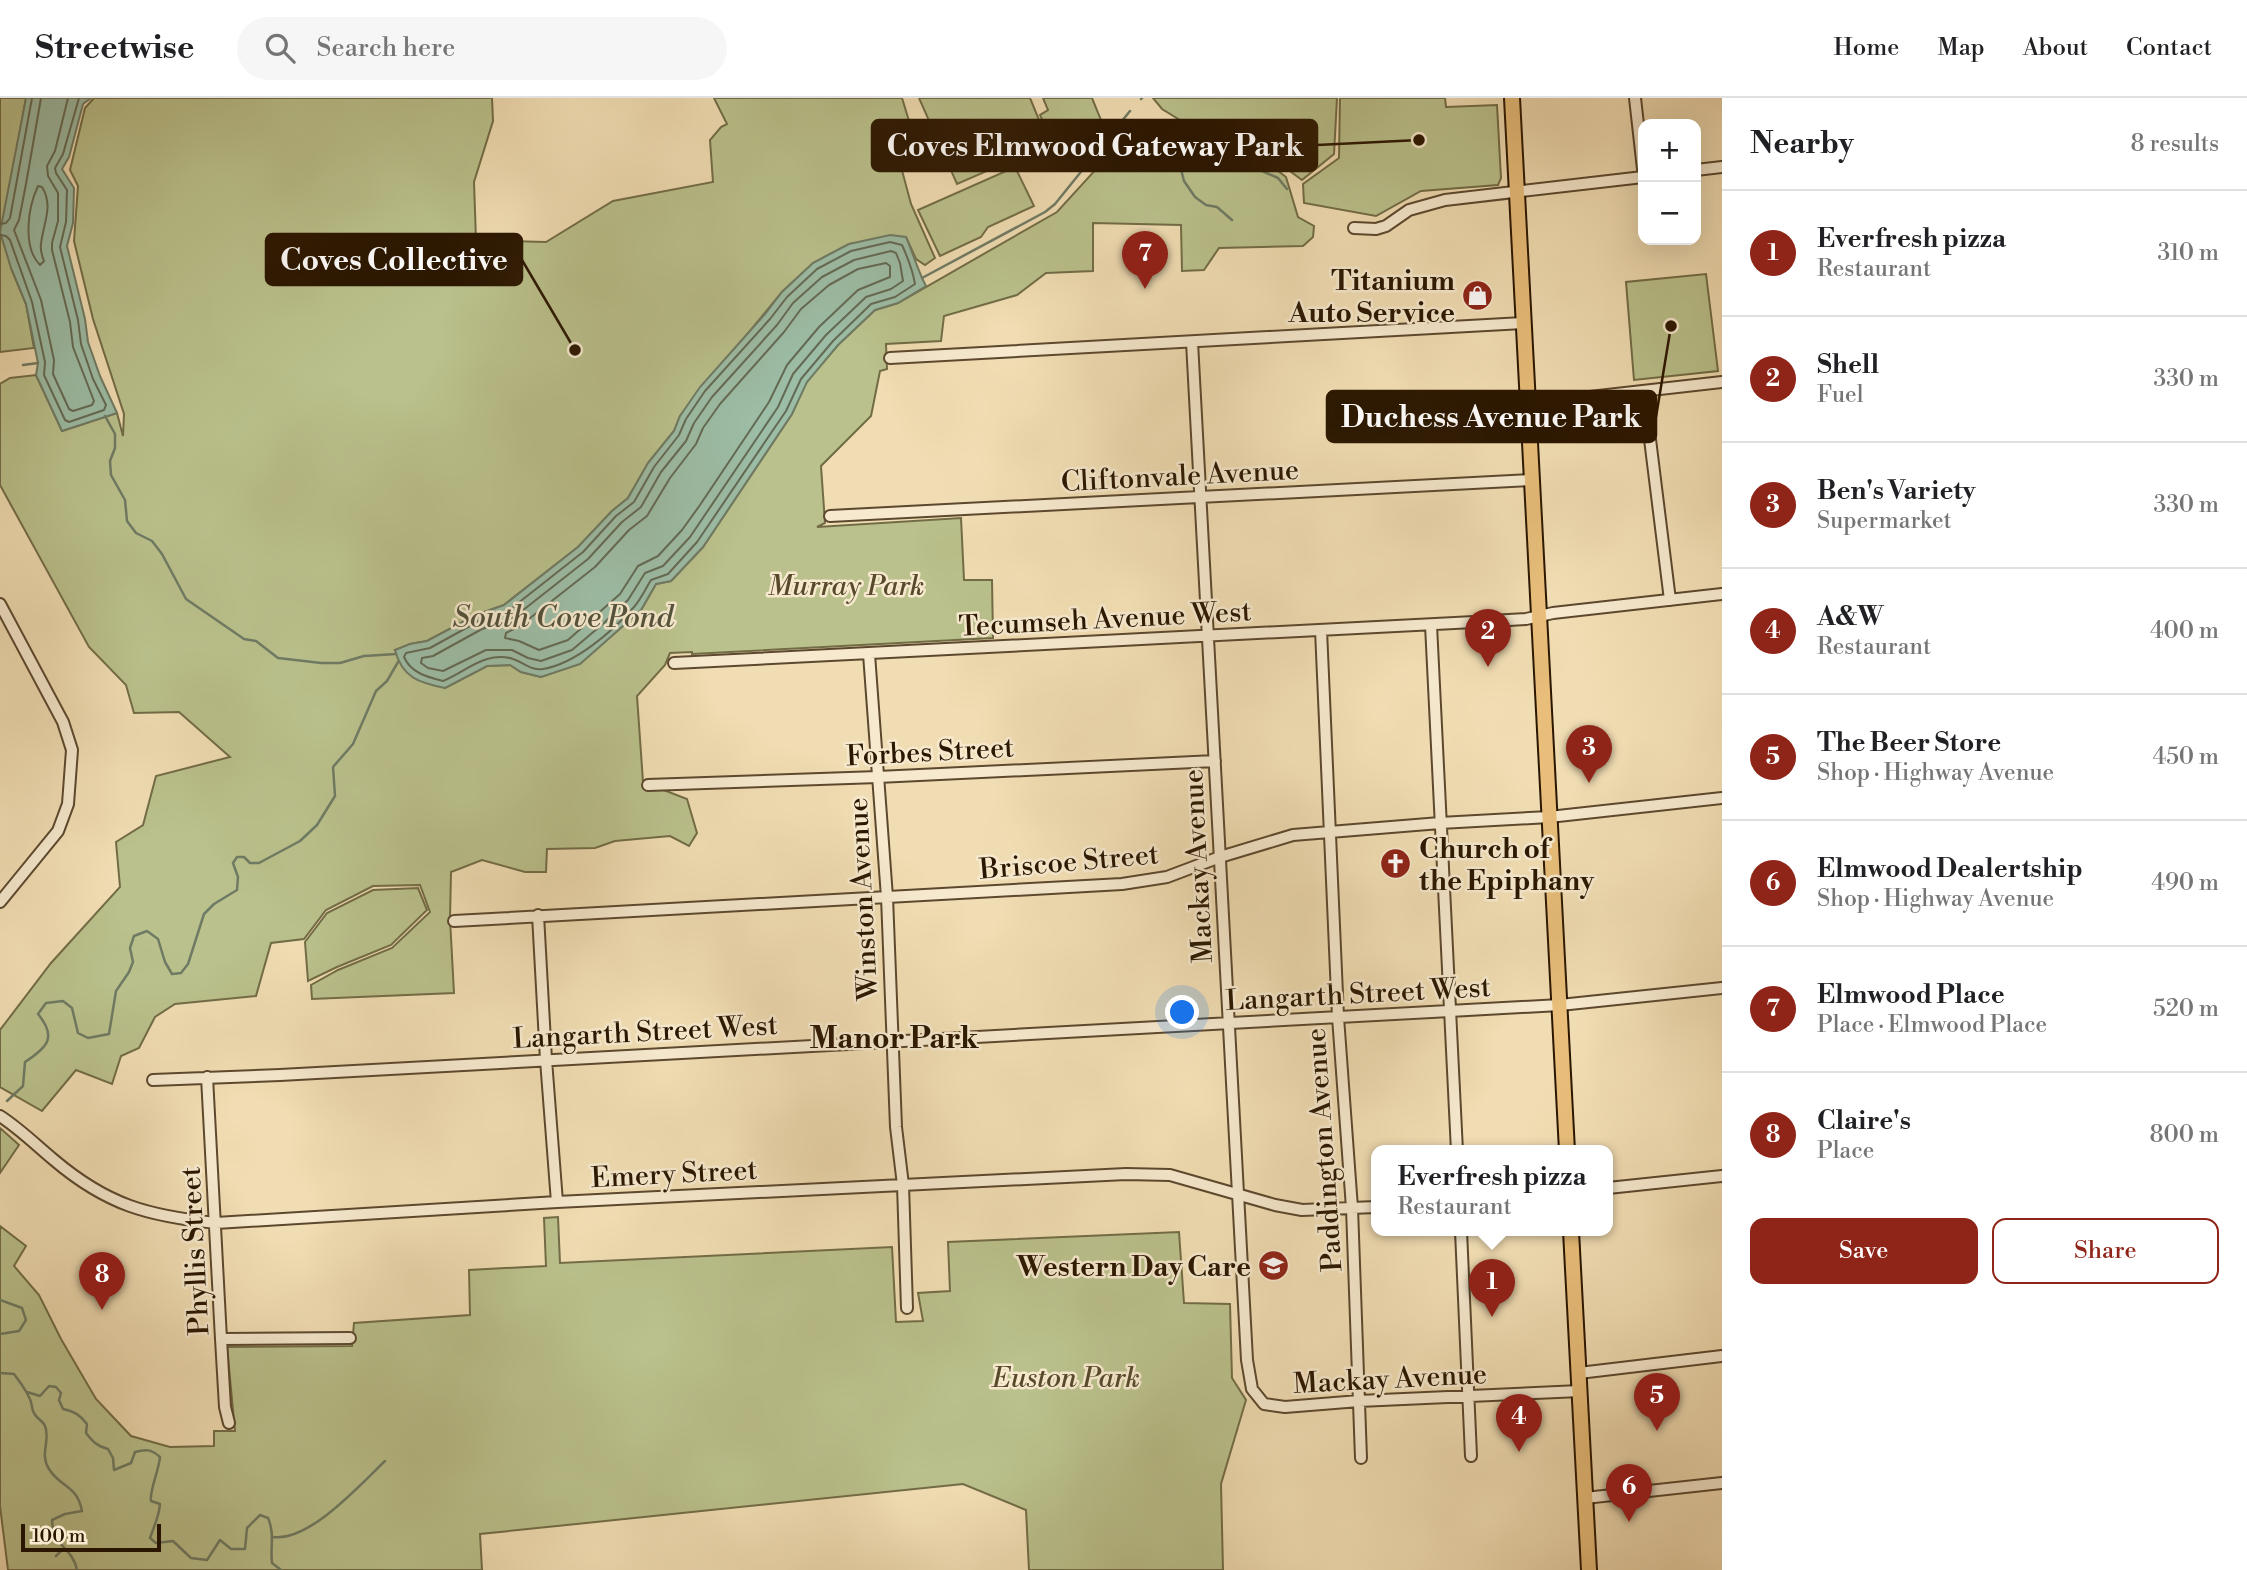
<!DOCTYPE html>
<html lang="en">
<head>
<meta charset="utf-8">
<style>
  body { margin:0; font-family:"Libre Bodoni",serif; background:#f6f6f6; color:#202124 }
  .controls { position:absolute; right:21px; top:21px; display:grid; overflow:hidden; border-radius:14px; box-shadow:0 7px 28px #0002 }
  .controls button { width:63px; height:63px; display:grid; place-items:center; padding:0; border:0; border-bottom:2px solid #e0e0e0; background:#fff; color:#202124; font:35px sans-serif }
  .scale { position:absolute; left:21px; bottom:18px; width:140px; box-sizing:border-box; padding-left:7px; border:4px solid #2b1701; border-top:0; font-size:19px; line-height:24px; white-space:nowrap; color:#2b1701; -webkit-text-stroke:5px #f6e9ce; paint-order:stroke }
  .you { position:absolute; left:1183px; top:915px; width:24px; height:24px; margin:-18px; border:5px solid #fff; border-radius:50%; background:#1a73e8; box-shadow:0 0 0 10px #1a73e833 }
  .badge { display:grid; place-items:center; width:46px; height:46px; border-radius:50%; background:#8f2418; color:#fff; font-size:23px; font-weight:700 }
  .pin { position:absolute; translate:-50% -58px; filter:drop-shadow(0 2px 4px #0008) }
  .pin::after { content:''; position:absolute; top:37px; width:24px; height:21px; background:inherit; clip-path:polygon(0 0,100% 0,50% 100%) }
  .popup { position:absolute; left:1371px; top:1047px; width:242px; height:91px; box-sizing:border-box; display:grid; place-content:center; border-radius:14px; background:#fff; filter:drop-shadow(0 2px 5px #0005); font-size:23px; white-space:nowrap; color:#757577 }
  .popup b { font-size:26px; color:#202124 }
  .popup::after { content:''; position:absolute; left:50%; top:100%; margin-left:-14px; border:14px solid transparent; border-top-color:#fff }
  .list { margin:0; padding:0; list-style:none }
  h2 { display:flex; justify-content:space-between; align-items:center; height:91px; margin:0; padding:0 28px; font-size:30px }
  h2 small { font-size:23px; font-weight:400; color:#757577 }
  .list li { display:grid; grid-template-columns:46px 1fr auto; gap:21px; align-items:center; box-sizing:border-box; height:126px; padding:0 28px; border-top:2px solid #e0e0e0 }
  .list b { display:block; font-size:26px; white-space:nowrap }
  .list p { margin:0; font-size:23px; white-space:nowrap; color:#757577 }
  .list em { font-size:23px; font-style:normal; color:#757577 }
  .actions { display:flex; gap:14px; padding:21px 28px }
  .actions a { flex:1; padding:16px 0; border:2px solid #8f2418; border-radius:14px; text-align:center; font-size:24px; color:#8f2418 }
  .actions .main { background:#8f2418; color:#fff }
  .icon { flex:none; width:38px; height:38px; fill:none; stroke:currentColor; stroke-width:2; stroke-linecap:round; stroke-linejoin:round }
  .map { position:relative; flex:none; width:1722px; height:1472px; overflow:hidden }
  header { display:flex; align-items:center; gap:42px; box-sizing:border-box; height:98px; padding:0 35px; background:#fff; border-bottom:2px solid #e0e0e0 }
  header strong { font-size:33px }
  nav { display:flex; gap:38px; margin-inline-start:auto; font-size:24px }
  .search { width:490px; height:63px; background:#f6f6f6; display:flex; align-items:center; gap:18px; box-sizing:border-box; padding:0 24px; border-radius:38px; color:#757577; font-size:26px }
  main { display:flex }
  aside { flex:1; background:#fff }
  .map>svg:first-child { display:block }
  .green { fill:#bac18c; stroke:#726c46; stroke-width:2 }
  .water { fill:#9cbda6; stroke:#6f7b64; stroke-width:2 }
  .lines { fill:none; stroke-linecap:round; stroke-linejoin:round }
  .shore { stroke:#646a54; stroke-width:2 }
  .stream { stroke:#6f7b64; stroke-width:2.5 }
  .minor-casing { stroke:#5c482e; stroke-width:14 }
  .major-casing { stroke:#2b1701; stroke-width:18 }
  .minor { stroke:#f6e9ce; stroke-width:10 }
  .major { stroke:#e8be7a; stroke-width:14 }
  .labels { text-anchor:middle; stroke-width:5; stroke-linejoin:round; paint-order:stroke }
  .poi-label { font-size:28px; font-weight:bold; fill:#2b1701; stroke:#f6e9ce; text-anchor:end }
  .street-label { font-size:28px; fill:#2b1701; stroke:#f6e9ce }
  .park-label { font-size:28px; font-style:italic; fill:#564a2b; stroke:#f6e9ce }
  .water-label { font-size:30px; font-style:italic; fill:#53513b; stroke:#f6e9ce }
  .neighbourhood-label { font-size:30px; font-weight:bold; fill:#2b1701; stroke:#f6e9ce }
  .leader { fill:none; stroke:#2b1701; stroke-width:2.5 }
  .callout-dot { fill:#2b1701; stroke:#f6e9ce; stroke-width:2.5 }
  .callout { fill:#2b1701; stroke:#2b1701; stroke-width:2.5 }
  .callout-label { font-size:30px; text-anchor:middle; font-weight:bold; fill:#fff }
</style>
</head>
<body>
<header>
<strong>Streetwise</strong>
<div class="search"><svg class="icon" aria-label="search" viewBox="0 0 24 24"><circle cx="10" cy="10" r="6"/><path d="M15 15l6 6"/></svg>Search here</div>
<nav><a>Home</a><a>Map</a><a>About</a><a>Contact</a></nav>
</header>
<main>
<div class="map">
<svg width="1722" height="1472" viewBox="0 0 1722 1472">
  <rect width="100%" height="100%" fill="#f1ddb3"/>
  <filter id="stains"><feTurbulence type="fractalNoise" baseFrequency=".00286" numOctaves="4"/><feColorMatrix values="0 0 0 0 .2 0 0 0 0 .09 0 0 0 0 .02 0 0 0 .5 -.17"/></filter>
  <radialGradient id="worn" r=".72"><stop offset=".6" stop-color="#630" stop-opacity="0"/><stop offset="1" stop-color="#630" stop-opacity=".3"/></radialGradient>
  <path class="green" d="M 0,0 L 26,0 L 11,83 L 11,170 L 26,206 L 34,250 L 0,254 Z
    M 94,0 L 492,0 L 493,23 L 474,84 L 476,142 L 546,144 L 613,103 L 713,84 L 710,42 L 721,29 L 727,26 L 714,0 L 902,0 L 917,49 L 900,56 L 896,50 L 911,106 L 935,160 L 925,167 L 916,161 L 906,139 L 849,146 L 813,165 L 782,194 L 680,318 L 674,333 L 648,365 L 628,400 L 612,413 L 578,449 L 504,507 L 476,517 L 427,543 L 410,546 L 395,552 L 445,590 L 487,568 L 510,567 L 521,574 L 541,579 L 580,565 L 641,512 L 656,486 L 671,483 L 703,449 L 792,316 L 806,284 L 838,247 L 875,212 L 898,205 L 1057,114 L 1118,47 L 1156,35 L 1225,39 L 1256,56 L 1286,79 L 1298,119 L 1314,128 L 1313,139 L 1303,148 L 1219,150 L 1204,172 L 1182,173 L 1181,127 L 1093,125 L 1093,173 L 1046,175 L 1017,197 L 944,218 L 941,243 L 886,246 L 887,271 L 880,273 L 871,318 L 821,368 L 825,425 L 817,429 L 961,420 L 964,482 L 992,482 L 993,540 L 692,556 L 692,554 L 670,555 L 665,567 L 637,598 L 643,684 L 687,701 L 697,735 L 689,748 L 670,738 L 615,743 L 595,750 L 547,751 L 546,774 L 525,774 L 482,762 L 451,774 L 450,821 L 454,895 L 312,901 L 311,887 L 338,872 L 392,850 L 430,814 L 420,787 L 373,788 L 326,812 L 304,841 L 271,845 L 256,898 L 175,906 L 155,919 L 139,950 L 121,958 L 112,986 L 76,972 L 42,1013 L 0,989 L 0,932 L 51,865 L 120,789 L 116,744 L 143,727 L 156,678 L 230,659 L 179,614 L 134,615 L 126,587 L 89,549 L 0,387 L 0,286 L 10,280 L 36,277 L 62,333 L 117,315 L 123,338 L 124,316 L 93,221 L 74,143 L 78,88 L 70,72 L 85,10 Z
    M 919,0 L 1030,0 L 1049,46 L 957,86 Z
    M 1043,0 L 1092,0 L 1101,22 L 1072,40 L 1056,54 L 1040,17 L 1048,12 Z
    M 1153,0 L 1337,0 L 1334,56 L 1302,82 L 1255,47 L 1228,35 L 1193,30 L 1162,11 Z
    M 1340,0 L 1445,0 L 1446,9 L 1497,7 L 1501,80 L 1498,87 L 1421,93 L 1376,118 L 1304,105 L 1303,86 L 1339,60 Z
    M 1015,69 L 1034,108 L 988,129 L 981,139 L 940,158 L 918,112 Z
    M 1706,176 L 1718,273 L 1634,282 L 1626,184 Z
    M 418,790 L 427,812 L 391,847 L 337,869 L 308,883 L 305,844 L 327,815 L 373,792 Z
    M 0,1030 L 19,1047 L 0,1075 Z
    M 558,1119 L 560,1165 L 892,1149 L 896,1224 L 923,1223 L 918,1195 L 950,1193 L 948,1144 L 1179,1134 L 1184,1205 L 1230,1206 L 1232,1280 L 1246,1302 L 1221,1386 L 1223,1472 L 1029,1472 L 1026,1412 L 963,1386 L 480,1436 L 482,1472 L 8,1472 L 0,1408 L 0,1128 L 26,1148 L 14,1168 L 39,1197 L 61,1241 L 96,1301 L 131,1338 L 170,1349 L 214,1348 L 214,1333 L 235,1333 L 227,1249 L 352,1248 L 354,1225 L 470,1217 L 469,1172 L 546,1168 L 544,1120 Z"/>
  <path class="water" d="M 26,0 L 91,0 L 83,6 L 69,59 L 62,71 L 74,90 L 73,125 L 67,148 L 85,221 L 88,244 L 100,278 L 117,315 L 62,333 L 36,277 L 38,265 L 26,206 L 11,170 L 0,134 Z
    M 890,137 L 906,139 C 913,155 917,171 926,188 L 898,205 L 875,212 L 838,247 L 807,284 L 792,316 L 703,449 L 671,483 L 656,486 L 641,512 L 580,566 L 541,579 L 521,574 L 510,567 L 487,568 L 445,590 C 420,585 402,580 395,552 L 410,546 L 427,543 L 476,517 L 504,507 L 578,449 L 612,413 L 628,400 L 648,365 L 674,333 L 680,318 L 700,289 L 765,216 L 782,194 L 813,165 L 849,146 Z"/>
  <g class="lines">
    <path class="shore" d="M 41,0 L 26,86 L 19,122 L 14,132 L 41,202 L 54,262 L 53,276 L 69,311 L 73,313 L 92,307 L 94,303 L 73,249 L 70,224 L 52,152 L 52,145 L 58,123 L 58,95 L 48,78 L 47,68 L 55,53 L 68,0
      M 38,88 L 42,89 C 54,108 43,126 41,146 C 40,152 42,158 44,163 L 40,167 C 22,149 28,109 38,88 Z
      M 0,126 L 6,125 L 10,120 L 32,0
      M 0,137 L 6,138 L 10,142 L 32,204 L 45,264 L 44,277 L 65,322 L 69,324 L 104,312 L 106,307 L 93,281 L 81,246 L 78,222 L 60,149 L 66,124 L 67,92 L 56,75 L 55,70 L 63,56 L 79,0
      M 890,144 L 902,147 C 907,158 913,174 915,186 L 895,199 L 871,206 L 833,243 L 801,281 L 786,313 L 697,444 L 668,476 L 651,482 C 646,490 641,501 634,509 C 613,533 575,566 543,571 C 531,573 523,564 513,561 C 487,552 465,574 443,583 C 427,579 411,575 404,559 L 406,555 L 430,550 L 479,523 L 508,513 L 583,454 L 616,418 L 634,404 L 654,369 L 679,337 L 686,321 L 705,293 L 770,221 L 787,199 L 817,171 L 851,153 Z
      M 891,153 L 896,155 L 900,165 L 903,183 L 891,191 L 866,199 L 826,237 L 793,276 L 778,309 L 690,439 L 663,468 L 645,475 L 628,502 L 604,525 L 572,552 L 541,563 L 528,560 L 512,552 L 486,552 L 443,573 L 428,570 L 421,565 L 422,560 L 433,558 L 482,531 L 513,520 L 588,461 L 622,424 L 641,409 L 661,374 L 686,343 L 694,325 L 712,299 L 777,227 L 793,205 L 822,179 L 854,162 Z
      M 886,165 L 890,168 L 890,179 L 858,192 L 819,229 L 787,267 L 769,304 L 700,407 L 682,432 L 658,458 L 638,468 L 620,496 L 568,542 L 539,552 L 519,543 L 505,540 L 506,535 L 520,528 L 595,469 L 629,432 L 647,418 L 670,380 L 696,346 L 703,330 L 720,306 L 784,234 L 801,211 L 829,187 L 858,171 Z"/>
    <path class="stream" d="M 1141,1 L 1142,0
      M 1114,35 L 1133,30 L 1170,33 L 1173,41 L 1222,42 L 1232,47 L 1262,73 L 1278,80 L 1287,91
      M 1173,41 L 1184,83 L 1195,99 L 1206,107 L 1217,109 L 1232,122
      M 922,180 L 1045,114 L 1055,106 L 1130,13
      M 23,267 L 38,265
      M 105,318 L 115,336 L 115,350 L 110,363 L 111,377 L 125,402 L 127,423 L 136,435 L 152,443 L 162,456 L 186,501 L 244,541 L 256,543 L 278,560 L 321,565 L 340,565 L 364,558 L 396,556
      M 7,1003 L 23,988 L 25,964 C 48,949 57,939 38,916 L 46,905 L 63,903 L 72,910 L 78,935 L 88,940 L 109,936 L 116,893 L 129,874 L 133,864 L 130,850 L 134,838 L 147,833 L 158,841 L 165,864 L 172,876 L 181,875 L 188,866 L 204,816 L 214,806 L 237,792 L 238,779 L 233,765 L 237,759 L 244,759 L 250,765 L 259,765 L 300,743 L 317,727 L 335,698 L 333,669 L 353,646 L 376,593 L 387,583 L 398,564
      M 0,1202 L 22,1210 L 26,1222 L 19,1233 L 0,1236
      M 0,1275 L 14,1276 C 20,1284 28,1294 31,1304 C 32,1308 32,1312 34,1315 C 36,1320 43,1323 45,1328 C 51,1343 39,1355 49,1371 C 61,1390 77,1387 82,1413 L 65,1416 L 52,1422 C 53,1450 72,1448 77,1472
      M 27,1294 L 40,1298 L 49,1288 L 56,1289 L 61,1295 L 59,1302 L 63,1311 C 74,1313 80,1317 87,1326 L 86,1335 C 93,1344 97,1348 108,1351 L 113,1360 L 114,1372 L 131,1365 L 135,1354 C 146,1351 151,1351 160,1359 C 159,1372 149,1394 151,1403 L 160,1406 C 159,1419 154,1428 150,1440 L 156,1445 L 173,1443 L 191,1460 L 207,1462 L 220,1442 L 231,1451 L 245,1451 L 247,1430 L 260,1417 L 268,1420 C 275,1436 270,1449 272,1465 L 281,1472
      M 273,1439 C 309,1444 360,1387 385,1363
      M 56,1458 L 64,1450"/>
    <defs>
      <path id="minor" d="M 1635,0 L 1643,71
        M 1696,72 L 1722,69
        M 1354,130 L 1376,131 L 1386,128 L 1409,112 L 1445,102 L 1643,79
        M 1192,244 L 1247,1262 L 1252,1291 L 1264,1306 L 1285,1309 L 1359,1303 L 1580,1293
        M 890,260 L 1523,225
        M 1644,293 L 1670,502
        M 1528,306 L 1722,284
        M 830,418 L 1531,382
        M 0,506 L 63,624 L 72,652 L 68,706 L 58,733 L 0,804
        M 1431,527 L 1457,1053
        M 1321,532 L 1338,919 L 1352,1110 L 1361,1360
        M 869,556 L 887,799 L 896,1029 L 903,1087 L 907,1210
        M 674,565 L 1474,524 L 1526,521 L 1553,515 L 1722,496
        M 648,687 L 878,679 L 1215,663
        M 538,817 L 546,962 L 557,1104
        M 454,823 L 1122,786 L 1167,779 L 1220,759 L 1293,737 L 1440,725 L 1549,719 L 1722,700
        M 207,979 L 221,1241 L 225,1309 L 229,1325
        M 153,982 L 280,977 L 1560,907 L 1722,890
        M 0,1018 C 20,1031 36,1047 54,1062 C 107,1107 148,1118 216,1125 L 557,1104 L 1126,1076 L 1170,1077 L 1275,1107 L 1302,1112 L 1376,1109
        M 1608,1090 L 1722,1078
        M 1461,1133 L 1471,1358
        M 221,1241 L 350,1240
        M 1579,1275 L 1722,1258
        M 1585,1400 L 1722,1385"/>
      <path id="major" d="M 1512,0 L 1567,1053
        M 1571,1133 L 1589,1472"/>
    </defs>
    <use href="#minor" class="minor-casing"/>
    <use href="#major" class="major-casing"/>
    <use href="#minor" class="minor"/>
    <use href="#major" class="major"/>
  </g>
  <defs>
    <symbol id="shop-disc" viewBox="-11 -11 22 22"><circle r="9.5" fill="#8f2418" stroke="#f6e9ce"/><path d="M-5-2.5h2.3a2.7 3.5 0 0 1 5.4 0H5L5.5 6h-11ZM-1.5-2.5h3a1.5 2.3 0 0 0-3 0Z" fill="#fff"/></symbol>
    <symbol id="church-disc" viewBox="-11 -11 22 22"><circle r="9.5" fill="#8f2418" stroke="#f6e9ce"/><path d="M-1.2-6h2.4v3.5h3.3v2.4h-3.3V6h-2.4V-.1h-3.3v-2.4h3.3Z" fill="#fff"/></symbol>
    <symbol id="school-disc" viewBox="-11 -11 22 22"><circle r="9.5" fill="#8f2418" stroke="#f6e9ce"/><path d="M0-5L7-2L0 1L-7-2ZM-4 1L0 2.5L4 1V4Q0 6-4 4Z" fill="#fff"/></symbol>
  </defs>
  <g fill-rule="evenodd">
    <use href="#shop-disc" x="1460" y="180" width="35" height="35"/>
    <use href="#church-disc" x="1378" y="748" width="35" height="35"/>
    <use href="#school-disc" x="1256" y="1150" width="35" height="35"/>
  </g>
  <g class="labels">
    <g class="poi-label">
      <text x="1455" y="192">Titanium<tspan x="1455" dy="32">Auto Service</tspan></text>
      <text x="1419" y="760" text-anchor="start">Church of<tspan x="1419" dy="32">the Epiphany</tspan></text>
      <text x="1251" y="1178">Western Day Care</text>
    </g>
    <g class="street-label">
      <text transform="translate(1180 377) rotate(-3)" y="10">Cliftonvale Avenue</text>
      <text transform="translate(1105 520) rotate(-3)" y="10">Tecumseh Avenue West</text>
      <text transform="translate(930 653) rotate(-3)" y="10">Forbes Street</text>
      <text transform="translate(1069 763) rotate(-5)" y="10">Briscoe Street</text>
      <text transform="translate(1197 768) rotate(-93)" y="10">Mackay Avenue</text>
      <text transform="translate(862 801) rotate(-93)" y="10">Winston Avenue</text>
      <text transform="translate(1358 895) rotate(-3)" y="10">Langarth Street West</text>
      <text transform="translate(645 933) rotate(-3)" y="10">Langarth Street West</text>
      <text transform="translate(1323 1052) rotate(-94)" y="10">Paddington Avenue</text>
      <text transform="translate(674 1075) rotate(-3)" y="10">Emery Street</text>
      <text transform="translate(194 1153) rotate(-93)" y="10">Phyllis Street</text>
      <text transform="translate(1390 1280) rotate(-3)" y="10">Mackay Avenue</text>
    </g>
    <g class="park-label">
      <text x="846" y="497">Murray Park</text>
      <text x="1066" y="1289">Euston Park</text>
    </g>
    <g class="water-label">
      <text x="563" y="529">South Cove Pond</text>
    </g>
    <g class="neighbourhood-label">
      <text x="894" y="950">Manor Park</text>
    </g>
  </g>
  <path class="leader" d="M1419 42L1317 47M575 252L522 162M1671 228L1656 319"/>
  <g class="callout-dot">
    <circle cx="1419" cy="42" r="7"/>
    <circle cx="575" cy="252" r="7"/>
    <circle cx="1671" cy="228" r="7"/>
  </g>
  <g class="callout">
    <rect x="872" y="22" width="445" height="51" rx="7"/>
    <rect x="266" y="136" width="256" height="51" rx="7"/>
    <rect x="1327" y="293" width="329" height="51" rx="7"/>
  </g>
  <g class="callout-label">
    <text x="1095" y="58">Coves Elmwood Gateway Park</text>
    <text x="394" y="172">Coves Collective</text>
    <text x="1491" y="329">Duchess Avenue Park</text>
  </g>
  <rect width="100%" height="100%" filter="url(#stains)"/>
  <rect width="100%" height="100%" fill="url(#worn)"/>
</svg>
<div class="controls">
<button>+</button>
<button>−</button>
</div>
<div class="scale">100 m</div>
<div class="you"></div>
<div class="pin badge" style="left:1492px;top:1219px">1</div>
<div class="popup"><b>Everfresh pizza</b>Restaurant</div>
<div class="pin badge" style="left:1488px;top:569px">2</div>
<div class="pin badge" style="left:1589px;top:685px">3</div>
<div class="pin badge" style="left:1519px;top:1354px">4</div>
<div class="pin badge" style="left:1657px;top:1333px">5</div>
<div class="pin badge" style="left:1629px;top:1424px">6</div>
<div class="pin badge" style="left:1145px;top:191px">7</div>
<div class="pin badge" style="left:102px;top:1212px">8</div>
</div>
<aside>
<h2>Nearby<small>8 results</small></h2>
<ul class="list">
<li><span class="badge">1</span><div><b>Everfresh pizza</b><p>Restaurant</p></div><em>310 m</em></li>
<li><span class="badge">2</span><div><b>Shell</b><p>Fuel</p></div><em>330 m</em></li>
<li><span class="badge">3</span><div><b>Ben's Variety</b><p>Supermarket</p></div><em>330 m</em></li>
<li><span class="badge">4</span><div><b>A&amp;W</b><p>Restaurant</p></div><em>400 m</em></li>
<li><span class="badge">5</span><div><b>The Beer Store</b><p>Shop · Highway Avenue</p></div><em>450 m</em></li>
<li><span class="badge">6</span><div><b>Elmwood Dealertship</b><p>Shop · Highway Avenue</p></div><em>490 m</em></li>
<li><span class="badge">7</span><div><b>Elmwood Place</b><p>Place · Elmwood Place</p></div><em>520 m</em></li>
<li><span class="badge">8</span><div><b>Claire's</b><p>Place</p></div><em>800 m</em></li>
</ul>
<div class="actions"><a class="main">Save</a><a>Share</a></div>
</aside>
</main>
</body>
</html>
